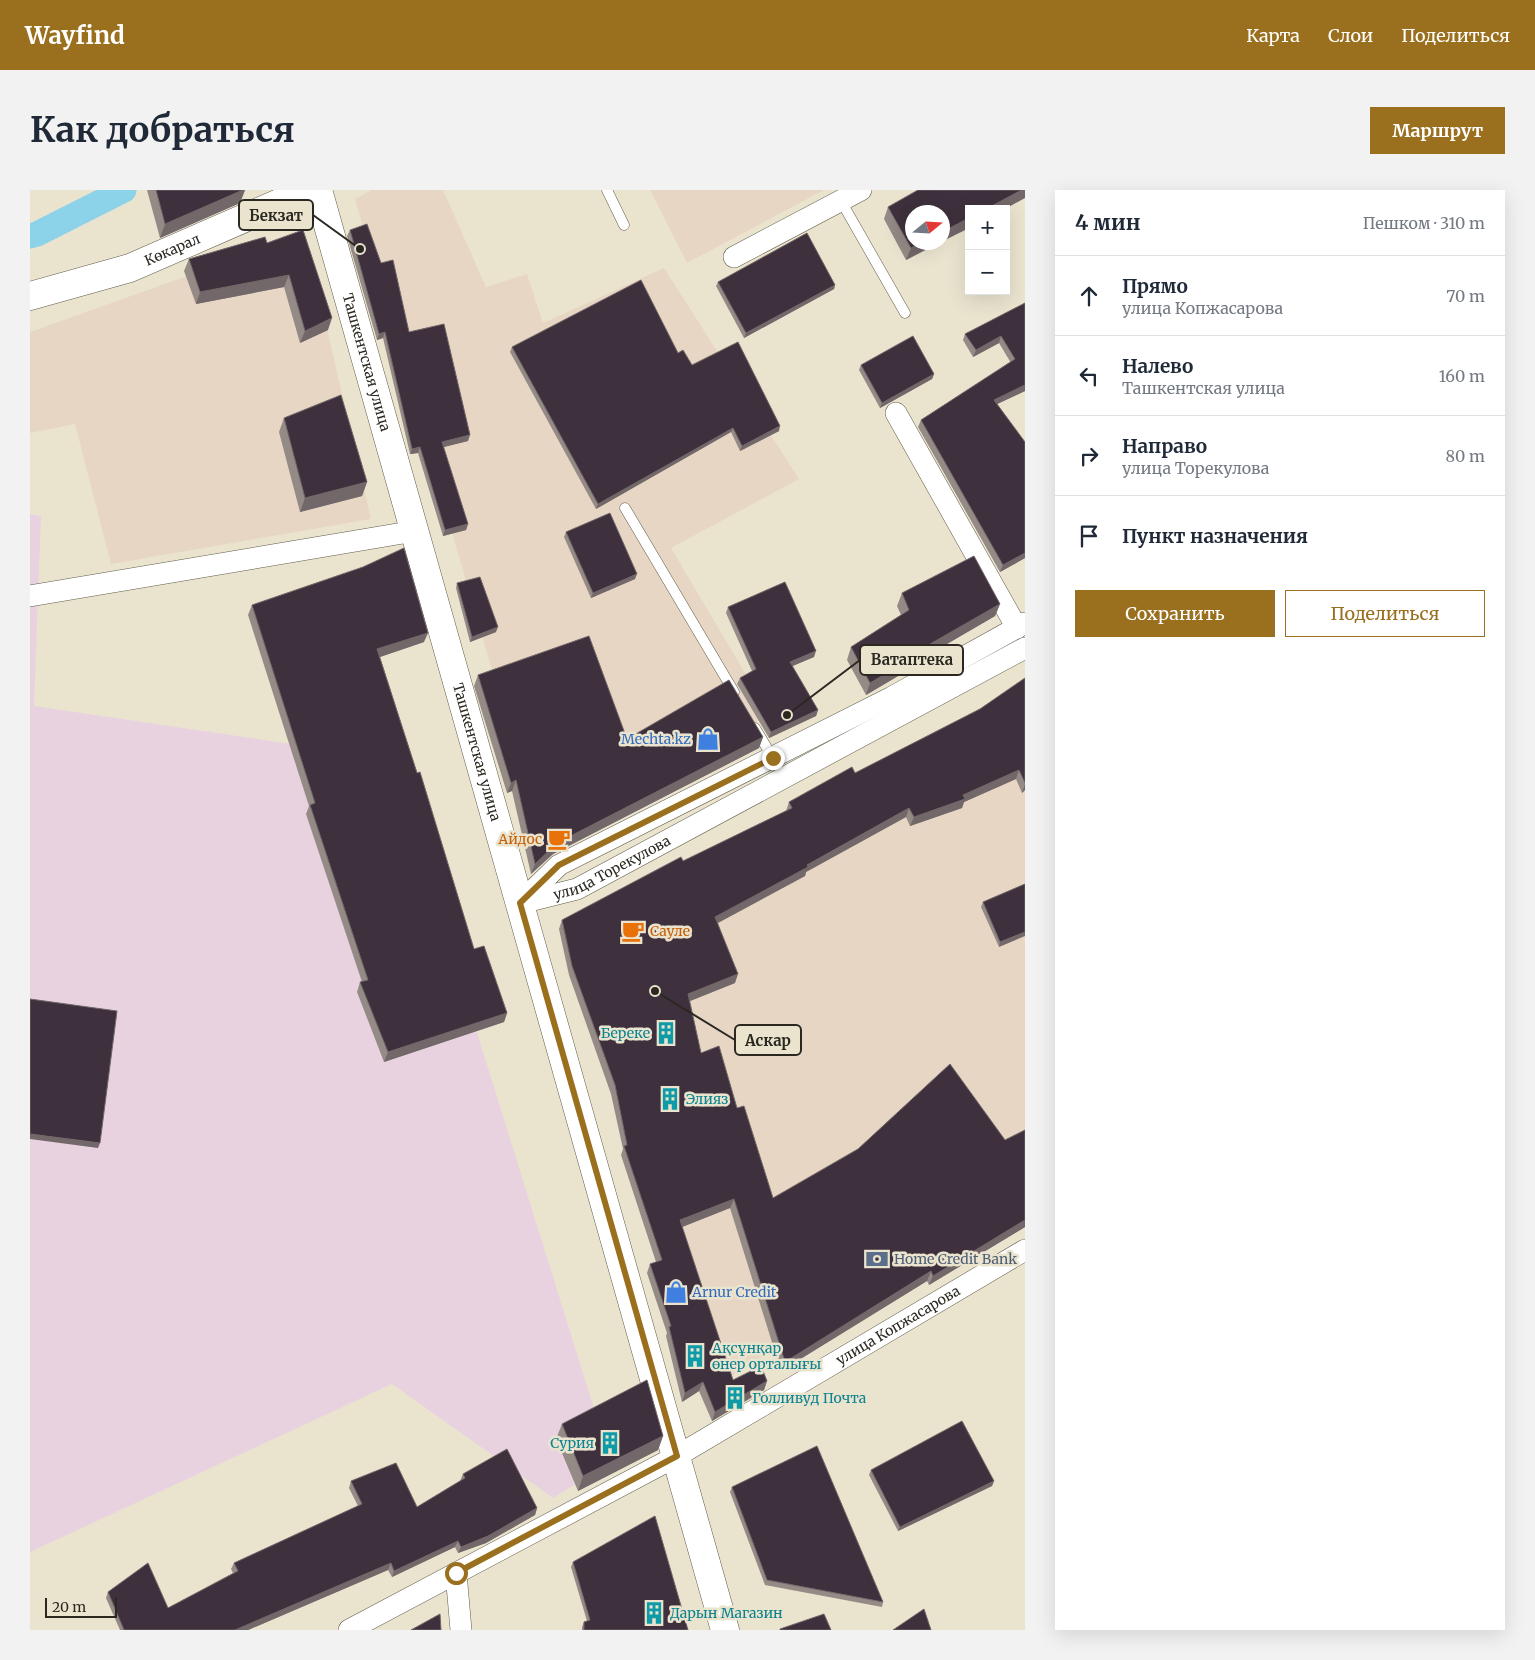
<!DOCTYPE html>
<html lang="ru">
<head>
<meta charset="utf-8">
<style>
  body { margin:0; font-family:Merriweather,serif; background:#f2f2f3; color:#1f2937 }
  .controls { position:absolute; right:15px; top:15px; display:grid; overflow:hidden; border-radius:0px; box-shadow:0 5px 20px #0002 }
  .controls button { width:45px; height:45px; display:grid; place-items:center; padding:0; border:0; border-bottom:1px solid #e0e1e3; background:#fff; color:#1f2937; font:25px sans-serif }
  .compass { position:absolute; left:875px; top:15px; width:45px; height:45px; border-radius:50%; background:#fff; box-shadow:0 5px 20px #0002; rotate:72deg }
  .scale { position:absolute; left:15px; bottom:12px; width:72px; box-sizing:border-box; padding-left:5px; border:2px solid #2a2820; border-top:0; font-size:14px; line-height:18px; white-space:nowrap; color:#2a2820; -webkit-text-stroke:4px #eae4cf; paint-order:stroke }
  .stop { position:absolute; width:15px; height:15px; margin:-11px; border:4px solid #9a6f1d; border-radius:50%; background:#fff }
  .stop.end { background:#9a6f1d; border-color:#fff; box-shadow:0 1px 5px #0008 }
  .list { margin:0; padding:0; list-style:none }
  h2 { display:flex; justify-content:space-between; align-items:center; height:65px; margin:0; padding:0 20px; font-size:21px }
  h2 small { font-size:16px; font-weight:400; color:#747a83 }
  .list li { display:grid; grid-template-columns:32px 1fr auto; gap:15px; align-items:center; box-sizing:border-box; height:80px; padding:0 20px; border-top:1px solid #e0e1e3 }
  .list b { display:block; font-size:19px; white-space:nowrap }
  .list p { margin:0; font-size:16px; white-space:nowrap; color:#747a83 }
  .list em { font-size:16px; font-style:normal; color:#747a83 }
  .actions { display:flex; gap:10px; padding:15px 20px }
  .actions a { flex:1; padding:11px 0; border:1px solid #9a6f1d; border-radius:0px; text-align:center; font-size:18px; color:#9a6f1d }
  .actions .main { background:#9a6f1d; color:#fff }
  .icon { flex:none; width:28px; height:28px; fill:none; stroke:currentColor; stroke-width:2; stroke-linecap:round; stroke-linejoin:round }
  .map { position:relative; flex:none; width:995px; height:1440px; overflow:hidden; border-radius:0px }
  header { display:flex; align-items:center; gap:30px; box-sizing:border-box; height:70px; padding:0 25px; background:#9a6f1d; color:#fff }
  header strong { font-size:24px }
  nav { display:flex; gap:28px; margin-inline-start:auto; font-size:18px }
  .intro { display:flex; align-items:center; justify-content:space-between; box-sizing:border-box; height:120px; padding:0 30px }
  h1 { margin:0; font-size:35px }
  .button { padding:12px 22px; border-radius:0px; background:#9a6f1d; color:#fff; font-size:18px; font-weight:700 }
  main { display:flex; gap:30px; padding:0 30px }
  aside { flex:1; background:#fff; border-radius:0px; box-shadow:0 5px 20px #0002 }
  .map>svg:first-child { display:block }
  .commercial { fill:#e8d6c5 }
  .industrial { fill:#e8d2e0 }
  .lines { fill:none; stroke-linecap:round; stroke-linejoin:round }
  .canal { stroke:#8cd3e9; stroke-width:25 }
  .lane-casing { stroke:#615c4a; stroke-width:11 }
  .street-casing { stroke:#615c4a; stroke-width:22 }
  .secondary-casing { stroke:#615c4a; stroke-width:29 }
  .primary-casing { stroke:#615c4a; stroke-width:29 }
  .lane { stroke:#fff; stroke-width:10 }
  .street { stroke:#fff; stroke-width:21 }
  .secondary { stroke:#fff; stroke-width:28 }
  .primary { stroke:#fff; stroke-width:28 }
  .wall { fill:#948a86 }
  .shaded-wall { fill:#726769 }
  .building { fill:#3e313d; stroke:#726769 }
  .route { stroke:#9a6f1d; stroke-width:6 }
  .labels { text-anchor:middle; stroke-width:5; stroke-linejoin:round; paint-order:stroke }
  .street-label { font-size:14px; fill:#2a2820; stroke:#eae4cf }
  .shop-label { font-size:14px; fill:#366cbe; stroke:#eae4cf; text-anchor:end }
  .food-label { font-size:14px; fill:#c56008; stroke:#eae4cf; text-anchor:end }
  .culture-label { font-size:14px; fill:#0d838f; stroke:#eae4cf; text-anchor:start }
  .service-label { font-size:14px; fill:#4e5e75; stroke:#eae4cf; text-anchor:start }
  .leader { fill:none; stroke:#2a2820; stroke-width:2 }
  .callout-dot { fill:#2a2820; stroke:#eae4cf; stroke-width:2 }
  .callout { fill:#eae4cf; stroke:#2a2820; stroke-width:2 }
  .callout-label { font-size:15px; text-anchor:middle; font-weight:bold; fill:#2a2820 }
</style>
</head>
<body>
<header>
<strong>Wayfind</strong>
<nav><a>Карта</a><a>Слои</a><a>Поделиться</a></nav>
</header>
<div class="intro"><h1>Как добраться</h1><a class="button">Маршрут</a></div>
<main>
<div class="map">
<svg width="995" height="1440" viewBox="0 0 995 1440">
  <rect width="100%" height="100%" fill="#eae4cf"/>
  <path class="commercial" d="M 342,0 L 413,0 L 456,97 L 497,84 L 513,133 L 634,78 L 769,289 L 641,358 L 740,525 L 510,645 L 325,9 Z
    M 620,0 L 794,0 L 657,73 Z
    M 275,44 L 341,329 L 81,374 L 45,234 L 0,243 L 0,142 Z
    M 995,510 L 995,1005 L 686,1196 L 567,738 Z"/>
  <path class="industrial" d="M 0,324 L 11,326 L 4,516 L 261,554 L 444,833 L 581,1273 L 523,1308 L 362,1194 L 0,1362 Z"/>
  <g class="lines">
    <path class="canal" d="M 0,46 L 7,44 L 94,0"/>
    <defs>
      <path id="lane" d="M 577,0 L 594,35
        M 811,11 L 875,123
        M 595,318 L 704,502
        M 725,538 L 743,568"/>
      <g id="street">
        <path d="M 704,67 L 831,0"/>
        <path d="M 866,223 L 987,438"/>
        <path d="M 0,406 L 385,341"/>
        <path d="M 490,713 L 529,675 L 862,507 L 995,433"/>
        <path id="s1" d="M 491,713 L 547,699 L 995,458"/>
        <path d="M 426,1383 L 431,1440"/>
        <path id="s2" d="M 319,1440 L 647,1266 L 995,1060"/>
      </g>
      <g id="secondary">
        <path id="s3" d="M 0,106 L 100,78 L 279,0"/>
      </g>
      <g id="primary">
        <path id="s4" d="M 288,0 L 695,1440"/>
      </g>
    </defs>
    <use href="#lane" class="lane-casing"/>
    <use href="#street" class="street-casing"/>
    <use href="#secondary" class="secondary-casing"/>
    <use href="#primary" class="primary-casing"/>
    <use href="#lane" class="lane"/>
    <use href="#street" class="street"/>
    <use href="#secondary" class="secondary"/>
    <use href="#primary" class="primary"/>
  </g>
  <path class="wall" d="M 117,0 L 215,0 L 210,13 L 130,48 Z
    M 858,17 L 939,19 L 939,38 L 876,70 L 854,29 Z
    M 320,40 L 351,73 L 379,142 L 438,251 L 413,257 L 438,334 L 436,340 L 413,346 L 388,263 L 380,264 L 353,148 L 347,150 L 317,46 Z
    M 237,53 L 298,140 L 270,153 L 254,97 L 166,114 L 154,81 L 159,69 Z
    M 688,92 L 805,95 L 804,99 L 714,148 L 686,96 Z
    M 995,113 L 995,201 L 967,214 L 995,368 L 970,382 L 888,237 L 891,230 L 981,173 L 969,153 L 943,167 L 933,150 L 935,144 Z
    M 482,157 L 648,163 L 662,175 L 749,241 L 710,261 L 701,242 L 566,319 L 480,162 Z
    M 831,175 L 904,184 L 902,189 L 850,218 L 829,180 Z
    M 254,228 L 337,292 L 332,306 L 270,322 L 249,242 Z
    M 536,342 L 605,389 L 561,408 L 534,347 Z
    M 427,393 L 466,442 L 440,452 L 426,398 Z
    M 872,403 L 970,414 L 965,426 L 886,472 L 885,476 L 836,505 L 817,470 L 821,457 L 871,425 L 867,416 Z
    M 222,415 L 394,452 L 350,467 L 444,759 L 477,823 L 474,832 L 354,872 L 327,802 L 330,792 L 332,792 L 276,624 L 279,616 L 218,425 Z
    M 698,417 L 784,467 L 762,476 L 788,520 L 786,526 L 739,548 L 707,494 L 710,488 L 722,481 L 696,423 Z
    M 448,485 L 597,549 L 733,547 L 729,558 L 523,664 L 501,684 L 482,601 L 477,603 L 444,496 Z
    M 995,488 L 995,600 L 992,603 L 986,589 L 934,612 L 932,618 L 880,636 L 876,627 L 776,682 L 775,686 L 688,733 L 705,793 L 660,811 L 671,863 L 707,918 L 743,1008 L 975,950 L 995,940 L 995,1037 L 899,1095 L 897,1091 L 751,1181 L 700,1018 L 652,1037 L 703,1190 L 737,1191 L 734,1200 L 682,1231 L 669,1201 L 652,1212 L 636,1146 L 637,1143 L 617,1083 L 620,1074 L 626,1072 L 591,965 L 593,959 L 581,904 L 539,785 L 529,739 L 532,730 L 756,621 L 759,612 L 825,583 L 950,519 Z
    M 995,694 L 969,757 L 951,717 L 953,712 Z
    M 532,1234 L 633,1246 L 628,1260 L 548,1301 L 526,1249 Z
    M 841,1280 L 964,1291 L 962,1296 L 868,1341 L 839,1285 Z
    M 433,1284 L 507,1318 L 505,1325 L 456,1353 L 428,1363 L 425,1357 L 362,1387 L 358,1380 L 218,1440 L 90,1440 L 76,1408 L 78,1402 L 138,1418 L 203,1383 L 201,1379 L 204,1373 L 328,1316 L 319,1298 L 321,1291 L 387,1317 L 430,1291 Z
    M 702,1297 L 853,1412 L 852,1417 L 735,1395 L 700,1302 Z
    M 543,1372 L 658,1440 L 552,1440 L 552,1437 L 554,1432 L 557,1431 L 541,1377 Z"/>
  <path class="shaded-wall" d="M 213,0 L 215,0 L 210,13 L 130,48 L 135,34 Z
    M 992,0 L 995,0 L 995,8 L 975,19 L 956,19 Z
    M 939,28 L 939,38 L 912,51 L 912,42 Z
    M 892,52 L 910,52 L 876,70 L 881,58 Z
    M 259,85 L 254,97 L 166,114 L 170,102 Z
    M 805,95 L 804,99 L 714,148 L 716,143 Z
    M 302,128 L 298,140 L 270,153 L 275,141 Z
    M 355,142 L 353,148 L 347,150 L 349,144 Z
    M 971,146 L 969,153 L 943,167 L 946,160 Z
    M 904,184 L 902,189 L 850,218 L 852,213 Z
    M 995,195 L 995,201 L 961,217 L 964,210 Z
    M 750,236 L 749,241 L 710,261 L 712,256 Z
    M 703,238 L 701,242 L 566,319 L 568,314 Z
    M 440,245 L 438,251 L 410,258 L 412,252 Z
    M 390,257 L 388,263 L 380,264 L 382,259 Z
    M 337,292 L 332,306 L 270,322 L 275,308 Z
    M 438,334 L 436,340 L 413,346 L 415,340 Z
    M 995,363 L 995,368 L 970,382 L 973,375 Z
    M 607,384 L 605,389 L 561,408 L 563,403 Z
    M 970,414 L 965,426 L 886,472 L 885,476 L 836,505 L 840,493 L 888,461 Z
    M 468,437 L 466,442 L 440,452 L 442,447 Z
    M 398,443 L 394,452 L 344,469 L 347,459 Z
    M 786,461 L 784,467 L 758,478 L 760,472 Z
    M 788,520 L 786,526 L 739,548 L 741,542 Z
    M 733,547 L 729,558 L 523,664 L 501,684 L 505,674 L 527,653 Z
    M 989,580 L 986,589 L 934,612 L 932,618 L 880,636 L 884,627 Z
    M 486,590 L 482,601 L 477,603 L 481,593 Z
    M 995,594 L 995,600 L 992,603 Z
    M 879,618 L 876,627 L 776,682 L 775,686 L 682,736 L 685,727 Z
    M 995,742 L 995,746 L 969,757 L 970,752 Z
    M 708,784 L 705,793 L 655,813 L 658,804 Z
    M 477,823 L 474,832 L 354,872 L 358,862 Z
    M 0,944 L 70,953 L 68,958 L 0,949 Z
    M 704,1009 L 700,1018 L 647,1039 L 650,1030 Z
    M 995,1030 L 995,1037 L 899,1095 L 903,1086 Z
    M 901,1081 L 897,1091 L 751,1181 L 755,1172 Z
    M 737,1191 L 734,1200 L 682,1231 L 685,1222 Z
    M 673,1192 L 669,1201 L 652,1212 L 655,1203 Z
    M 633,1246 L 628,1260 L 548,1301 L 553,1286 Z
    M 964,1291 L 962,1296 L 868,1341 L 870,1337 Z
    M 507,1318 L 505,1325 L 456,1353 L 428,1363 L 431,1357 Z
    M 428,1351 L 425,1357 L 362,1387 L 364,1381 Z
    M 361,1373 L 358,1380 L 218,1440 L 205,1440 Z"/>
  <path class="building" d="M 126,0 L 213,0 L 135,34 Z
    M 888,0 L 992,0 L 956,19 L 939,19 L 939,28 L 912,42 L 912,22 L 882,22 L 882,52 L 892,52 L 881,58 L 858,17 Z
    M 337,34 L 351,73 L 363,70 L 379,142 L 414,134 L 440,245 L 412,252 L 438,334 L 415,340 L 390,257 L 382,259 L 355,142 L 349,144 L 320,40 Z
    M 273,40 L 302,128 L 275,141 L 259,85 L 170,102 L 159,69 L 235,47 L 237,53 Z
    M 777,43 L 805,95 L 716,143 L 688,92 Z
    M 611,90 L 648,163 L 653,160 L 662,175 L 708,152 L 750,236 L 712,256 L 703,238 L 568,314 L 482,157 Z
    M 995,113 L 995,195 L 964,210 L 995,252 L 995,363 L 973,375 L 891,230 L 985,169 L 971,146 L 946,160 L 935,144 Z
    M 883,146 L 904,184 L 852,213 L 831,175 Z
    M 311,205 L 337,292 L 275,308 L 254,228 Z
    M 580,323 L 607,384 L 563,403 L 536,342 Z
    M 374,358 L 398,443 L 347,459 L 387,583 L 390,582 L 444,759 L 454,756 L 477,823 L 358,862 L 330,792 L 338,790 L 280,615 L 285,613 L 222,415 L 333,377 Z
    M 944,366 L 970,414 L 888,461 L 889,464 L 840,493 L 821,457 L 879,420 L 872,403 Z
    M 450,387 L 468,437 L 442,447 L 427,393 Z
    M 755,392 L 786,461 L 760,472 L 788,520 L 741,542 L 710,488 L 726,479 L 698,417 Z
    M 559,446 L 597,549 L 699,490 L 733,547 L 527,653 L 505,674 L 486,590 L 481,593 L 448,485 Z
    M 995,488 L 995,593 L 989,580 L 933,605 L 935,609 L 884,627 L 879,618 L 777,675 L 778,677 L 685,727 L 708,784 L 658,804 L 671,863 L 689,856 L 707,918 L 714,916 L 743,1008 L 828,959 L 920,874 L 975,950 L 995,940 L 995,1030 L 903,1086 L 901,1081 L 755,1172 L 704,1009 L 650,1030 L 703,1190 L 731,1176 L 737,1191 L 685,1222 L 673,1192 L 655,1203 L 639,1137 L 641,1136 L 620,1074 L 632,1070 L 594,956 L 597,955 L 585,895 L 542,776 L 532,730 L 651,667 L 653,671 L 762,618 L 759,612 L 822,577 L 825,583 L 950,519 Z
    M 995,694 L 995,742 L 970,752 L 953,712 Z
    M 0,809 L 87,821 L 70,953 L 0,944 Z
    M 617,1190 L 633,1246 L 553,1286 L 532,1234 Z
    M 932,1231 L 964,1291 L 870,1337 L 841,1280 Z
    M 787,1256 L 853,1412 L 737,1390 L 702,1297 Z
    M 477,1259 L 507,1318 L 458,1346 L 431,1357 L 428,1351 L 364,1381 L 361,1373 L 205,1440 L 94,1440 L 78,1402 L 118,1373 L 138,1418 L 208,1381 L 204,1373 L 332,1314 L 321,1291 L 366,1273 L 387,1317 L 435,1288 L 433,1284 Z
    M 625,1326 L 658,1440 L 554,1440 L 554,1432 L 560,1430 L 543,1372 Z
    M 894,1419 L 901,1440 L 863,1440 Z
    M 410,1424 L 411,1440 L 381,1440 Z
    M 794,1424 L 801,1440 L 750,1440 L 750,1439 Z"/>
  <g class="lines">
    <path class="route" d="M 426,1383 L 647,1266 L 490,713 L 529,675 L 743,568"/>
  </g>
  <defs>
    <symbol id="shop-bare" viewBox="-9 -9 18 18"><path d="M-5-2.5h2.3a2.7 3.5 0 0 1 5.4 0H5L5.5 6h-11ZM-1.5-2.5h3a1.5 2.3 0 0 0-3 0Z" fill="#3f7fe0" stroke="#eae4cf" stroke-width="2.5" paint-order="stroke"/></symbol>
    <symbol id="cafe-bare" viewBox="-9 -9 18 18"><path d="M-5.5-4.5H6V0H3Q3 3.5 0 3.5H-2.5Q-5.5 3.5-5.5 0ZM3-3.2v2h1.7v-2ZM-6 4.5H4V6H-6Z" fill="#e8710a" stroke="#eae4cf" stroke-width="2.5" paint-order="stroke"/></symbol>
    <symbol id="building-bare" viewBox="-9 -9 18 18"><path d="M-4-6H4V6H1V3H-1V6H-4ZM-2.5-4.3h1.7v1.8h-1.7ZM.8-4.3h1.7v1.8H.8ZM-2.5-1h1.7V.8h-1.7ZM.8-1h1.7V.8H.8Z" fill="#0f9aa8" stroke="#eae4cf" stroke-width="2.5" paint-order="stroke"/></symbol>
    <symbol id="bank-bare" viewBox="-9 -9 18 18"><path d="M-6-4H6V4H-6ZM0-2.3a2.3 2.3 0 1 0 0 4.6a2.3 2.3 0 1 0 0-4.6Z" fill="#5c6f8a" stroke="#eae4cf" stroke-width="2.5" paint-order="stroke"/></symbol>
  </defs>
  <g fill-rule="evenodd">
    <use href="#shop-bare" x="662" y="533" width="32" height="32"/>
    <use href="#cafe-bare" x="513" y="633" width="32" height="32"/>
    <use href="#cafe-bare" x="587" y="725" width="32" height="32"/>
    <use href="#building-bare" x="620" y="827" width="32" height="32"/>
    <use href="#building-bare" x="624" y="893" width="32" height="32"/>
    <use href="#bank-bare" x="831" y="1053" width="32" height="32"/>
    <use href="#shop-bare" x="630" y="1086" width="32" height="32"/>
    <use href="#building-bare" x="649" y="1150" width="32" height="32"/>
    <use href="#building-bare" x="689" y="1192" width="32" height="32"/>
    <use href="#building-bare" x="564" y="1237" width="32" height="32"/>
    <use href="#building-bare" x="608" y="1407" width="32" height="32"/>
  </g>
  <g class="labels">
    <g class="street-label">
      <text dy="5" stroke="none"><textPath href="#s3" startOffset="150">Көкарал</textPath></text>
      <text dy="5" stroke="none"><textPath href="#s4" startOffset="179">Ташкентская улица</textPath></text>
      <text dy="5" stroke="none"><textPath href="#s4" startOffset="584">Ташкентская улица</textPath></text>
      <text dy="5" stroke="none"><textPath href="#s1" startOffset="98">улица Торекулова</textPath></text>
      <text dy="5" stroke="none"><textPath href="#s2" startOffset="628">улица Копжасарова</textPath></text>
    </g>
    <g class="shop-label">
      <text x="661" y="554">Mechta.kz</text>
      <text x="662" y="1107" text-anchor="start">Arnur Credit</text>
    </g>
    <g class="food-label">
      <text x="512" y="654">Айдос</text>
      <text x="620" y="746" text-anchor="start">Сауле</text>
    </g>
    <g class="culture-label">
      <text x="620" y="848" text-anchor="end">Береке</text>
      <text x="656" y="914">Элияз</text>
      <text x="682" y="1163">Ақсұнқар<tspan x="682" dy="16">өнер орталығы</tspan></text>
      <text x="722" y="1213">Голливуд Почта</text>
      <text x="564" y="1258" text-anchor="end">Сурия</text>
      <text x="640" y="1428">Дарын Магазин</text>
    </g>
    <g class="service-label">
      <text x="864" y="1074">Home Credit Bank</text>
    </g>
  </g>
  <path class="leader" d="M330 59L283 25M757 525L830 470M625 801L705 850"/>
  <g class="callout-dot">
    <circle cx="330" cy="59" r="5"/>
    <circle cx="757" cy="525" r="5"/>
    <circle cx="625" cy="801" r="5"/>
  </g>
  <g class="callout">
    <rect x="209" y="10" width="74" height="30" rx="5"/>
    <rect x="830" y="455" width="103" height="30" rx="5"/>
    <rect x="705" y="835" width="66" height="30" rx="5"/>
  </g>
  <g class="callout-label">
    <text x="246" y="31">Бекзат</text>
    <text x="882" y="475">Ватаптека</text>
    <text x="738" y="856">Аскар</text>
  </g>
</svg>
<div class="controls">
<button>+</button>
<button>−</button>
</div>
<svg class="compass" viewBox="-18 -18 36 36"><path d="M0-13l5 13h-10z" fill="#e53935"/><path d="M0 13l5-13h-10z" fill="#747a83"/></svg>
<div class="scale">20 m</div>
<div class="stop" style="left:426px;top:1383px"></div>
<div class="stop end" style="left:743px;top:568px"></div>
</div>
<aside>
<h2>4 мин<small>Пешком · 310 m</small></h2>
<ul class="list">
<li><svg class="icon" aria-label="ahead" viewBox="0 0 24 24"><path d="M12 20V5M6 11l6-6 6 6"/></svg><div><b>Прямо</b><p>улица Копжасарова</p></div><em>70 m</em></li>
<li><svg class="icon" aria-label="left" viewBox="0 0 24 24"><path d="M17 20v-9H6M10 6l-5 5 5 5"/></svg><div><b>Налево</b><p>Ташкентская улица</p></div><em>160 m</em></li>
<li><svg class="icon" aria-label="right" viewBox="0 0 24 24"><path d="M7 20v-9h11M14 6l5 5-5 5"/></svg><div><b>Направо</b><p>улица Торекулова</p></div><em>80 m</em></li>
<li><svg class="icon" aria-label="arrive" viewBox="0 0 24 24"><path d="M6 21V4h12l-3 4 3 4H6"/></svg><div><b>Пункт назначения</b></div></li>
</ul>
<div class="actions"><a class="main">Сохранить</a><a>Поделиться</a></div>
</aside>
</main>
</body>
</html>
